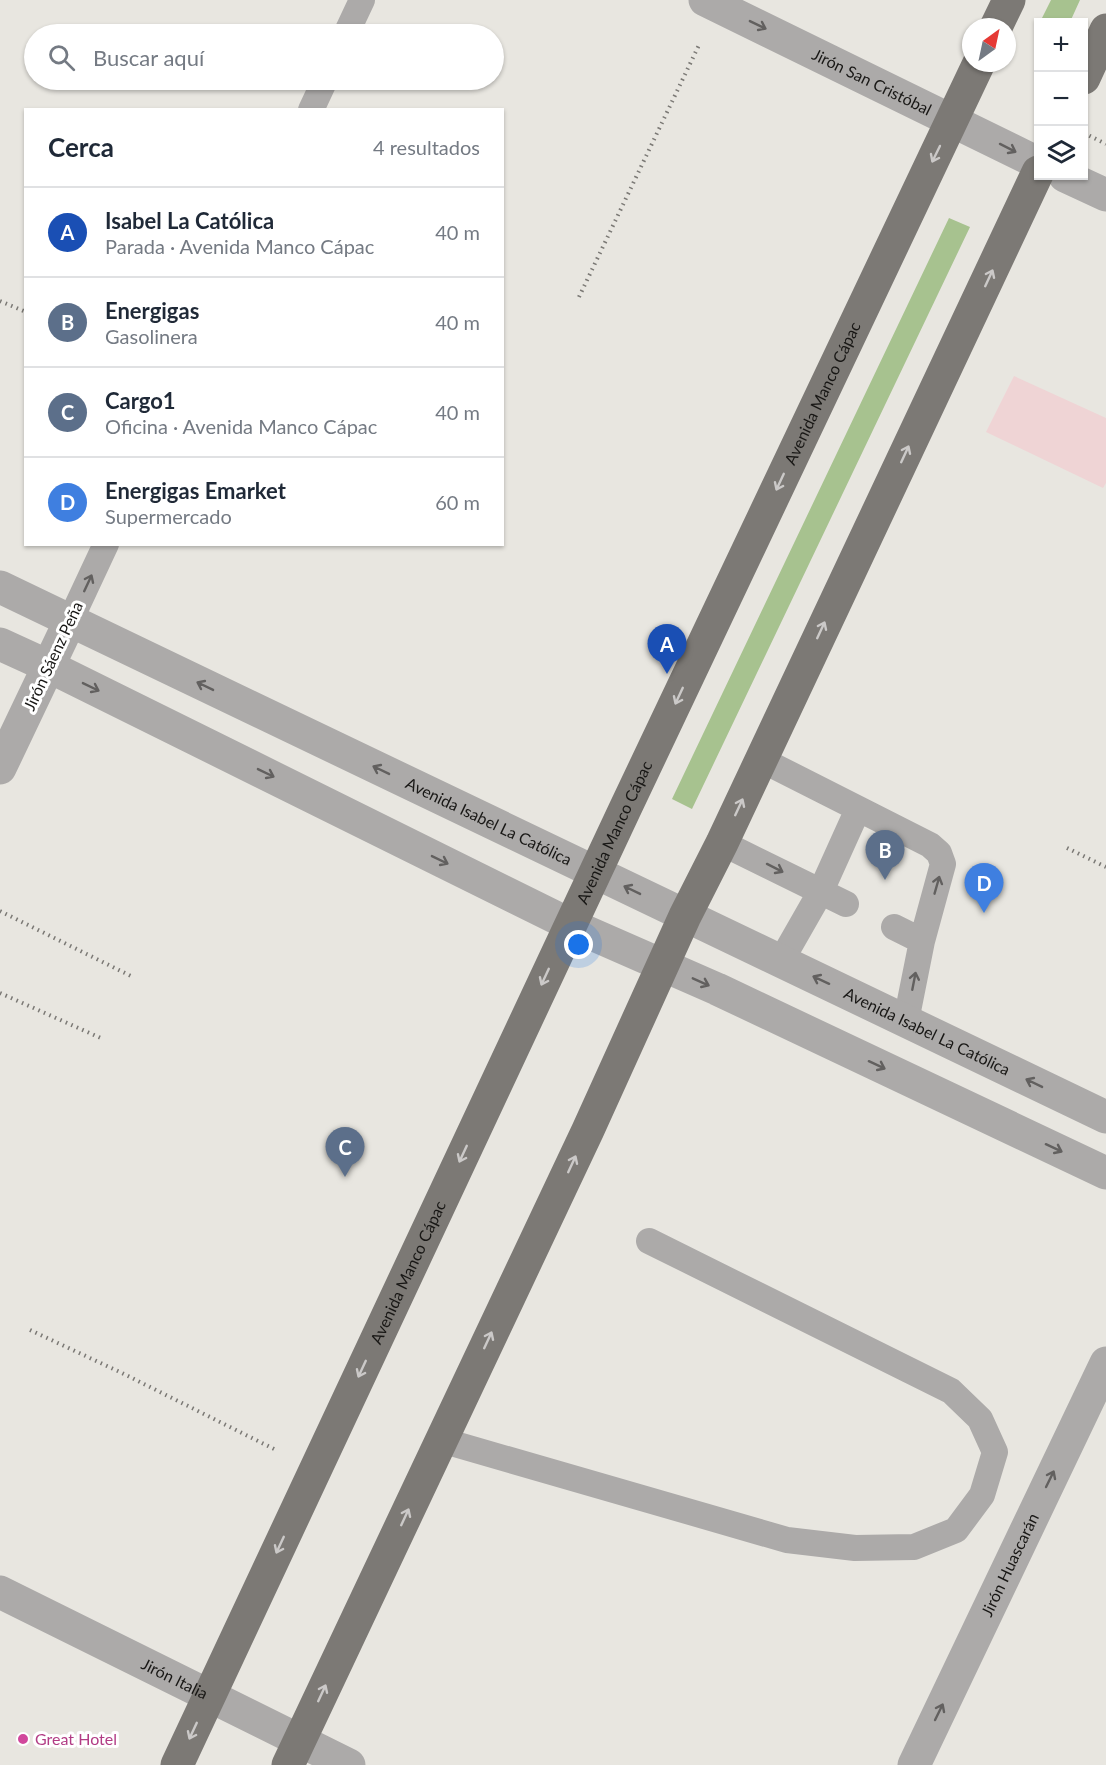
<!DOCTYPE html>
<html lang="es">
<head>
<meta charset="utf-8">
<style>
  body { margin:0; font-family:Lato,sans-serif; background:#f2f2f3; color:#1f2937 }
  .controls { position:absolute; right:18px; top:18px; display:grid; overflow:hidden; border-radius:0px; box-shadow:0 2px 4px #0004 }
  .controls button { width:54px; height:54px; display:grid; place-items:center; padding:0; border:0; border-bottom:2px solid #e0e1e3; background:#fff; color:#1f2937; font:30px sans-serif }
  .compass { position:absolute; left:962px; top:18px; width:54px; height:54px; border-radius:50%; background:#fff; box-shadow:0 2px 4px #0004; rotate:33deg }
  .you { position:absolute; left:579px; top:945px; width:21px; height:21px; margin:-15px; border:4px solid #fff; border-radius:50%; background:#1a73e8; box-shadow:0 0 0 9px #1a73e833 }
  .badge { display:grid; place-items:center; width:39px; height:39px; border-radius:50%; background:#b45309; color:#fff; font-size:20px; font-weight:700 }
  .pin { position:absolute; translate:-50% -50px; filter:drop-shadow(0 2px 3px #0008) }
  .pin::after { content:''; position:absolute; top:32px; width:21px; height:18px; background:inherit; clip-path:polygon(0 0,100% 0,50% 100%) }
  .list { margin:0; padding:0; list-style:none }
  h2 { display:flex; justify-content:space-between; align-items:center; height:78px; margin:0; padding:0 24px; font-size:26px }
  h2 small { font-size:20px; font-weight:400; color:#747a83 }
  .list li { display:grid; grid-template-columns:39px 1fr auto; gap:18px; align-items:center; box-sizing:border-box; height:90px; padding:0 24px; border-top:2px solid #e0e1e3 }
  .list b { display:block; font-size:22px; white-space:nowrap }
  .list p { margin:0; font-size:20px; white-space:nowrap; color:#747a83 }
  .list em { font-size:20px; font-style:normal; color:#747a83 }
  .icon { flex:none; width:33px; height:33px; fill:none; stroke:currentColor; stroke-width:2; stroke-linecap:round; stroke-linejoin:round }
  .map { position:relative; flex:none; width:1106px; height:1765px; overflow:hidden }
  .search { position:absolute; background:#fff; box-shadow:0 2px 4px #0004; left:24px; top:24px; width:480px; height:66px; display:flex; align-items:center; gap:15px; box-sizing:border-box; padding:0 21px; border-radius:33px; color:#747a83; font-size:22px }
  .panel { position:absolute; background:#fff; box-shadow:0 2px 4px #0004; left:24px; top:108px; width:480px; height:438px; border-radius:0px }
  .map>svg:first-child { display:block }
  .industrial { fill:#efd4d5 }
  .green { fill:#a7c28f }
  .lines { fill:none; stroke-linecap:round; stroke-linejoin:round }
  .path { stroke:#7b7975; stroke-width:4; stroke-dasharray:1.5 4.5; stroke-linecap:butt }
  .service { stroke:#acaaa9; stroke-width:26 }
  .minor { stroke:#acaaa9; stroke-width:33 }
  .tertiary { stroke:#acaaa9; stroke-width:33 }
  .primary { stroke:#7c7975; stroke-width:33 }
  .oneway { stroke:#62605f }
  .oneway2 { stroke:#cbc9c8 }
  .hotel-dot { fill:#d1479c; stroke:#fff; stroke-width:2 }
  .labels { text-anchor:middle; stroke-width:6; stroke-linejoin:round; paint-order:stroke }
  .street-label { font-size:16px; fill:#181715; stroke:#fff }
  .hotel-label { font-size:16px; fill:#b23c85; stroke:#fff; text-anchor:start }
</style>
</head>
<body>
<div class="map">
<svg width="1106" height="1765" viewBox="0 0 1106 1765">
  <rect width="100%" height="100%" fill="#e8e6e0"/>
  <path class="industrial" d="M 1014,376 L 1106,418 L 1106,483 L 1103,488 L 986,432 Z"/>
  <path class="green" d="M 1051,0 L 1080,0 L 1070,22 L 1040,22 Z
    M 949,218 L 970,227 L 692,809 L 672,799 Z"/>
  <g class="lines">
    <path class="path" d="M 1084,133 L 1106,144
      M 579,297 L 699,45
      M 0,301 L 26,312
      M 1067,848 L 1106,867
      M 0,911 L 131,976
      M 0,993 L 103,1039
      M 30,1330 L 122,1373 L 278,1451"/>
    <path class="service" d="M 346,34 L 362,0
      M 311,110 L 325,80
      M 70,621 L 106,544
      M 760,759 L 930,845 L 939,853 L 943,864 L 922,941 L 906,1021
      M 722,843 L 846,904
      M 894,927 L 922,941
      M 781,961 L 821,891 L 858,809
      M 441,1440 L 787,1540 L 855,1548 L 914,1547 L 956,1530 L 982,1495 L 995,1452 L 980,1419 L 951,1391 L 649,1241"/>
    <g class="minor">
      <path id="s1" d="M 705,0 L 1038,163"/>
      <path d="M 1065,176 L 1106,195"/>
      <path d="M 0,768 L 70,621"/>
      <path id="s2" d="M 0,1592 L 349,1765"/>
      <path id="s3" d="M 914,1765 L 1106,1363"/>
    </g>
    <g class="tertiary">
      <path id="s4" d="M 0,587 L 1106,1117"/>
      <path d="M 0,644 L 48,666 L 571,925 L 717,989 L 1106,1173"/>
    </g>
    <g class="primary">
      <path d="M 996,27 L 1009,0"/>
      <path d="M 1084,78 L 1106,30"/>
      <path id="s5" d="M 177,1765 L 625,809 L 979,63"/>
      <path d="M 288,1765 L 588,1130 L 685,916 L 722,843 L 1038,172"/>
    </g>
  </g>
  <defs><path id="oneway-shaft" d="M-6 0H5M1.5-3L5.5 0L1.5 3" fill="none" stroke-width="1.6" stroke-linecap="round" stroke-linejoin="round" transform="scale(1.5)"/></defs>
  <g class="oneway">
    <use href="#oneway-shaft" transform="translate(758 25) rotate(26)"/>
    <use href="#oneway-shaft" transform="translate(1008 148) rotate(27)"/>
    <use href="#oneway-shaft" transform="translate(88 583) rotate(-65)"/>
    <use href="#oneway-shaft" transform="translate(205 686) rotate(-154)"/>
    <use href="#oneway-shaft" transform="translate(91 687) rotate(26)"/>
    <use href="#oneway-shaft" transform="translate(381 770) rotate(-154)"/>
    <use href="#oneway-shaft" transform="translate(266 773) rotate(26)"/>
    <use href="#oneway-shaft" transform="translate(440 860) rotate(26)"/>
    <use href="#oneway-shaft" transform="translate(775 868) rotate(27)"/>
    <use href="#oneway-shaft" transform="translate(937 885) rotate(-74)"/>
    <use href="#oneway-shaft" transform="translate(632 890) rotate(-154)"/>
    <use href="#oneway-shaft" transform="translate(821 980) rotate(-155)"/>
    <use href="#oneway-shaft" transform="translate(914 981) rotate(-79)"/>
    <use href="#oneway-shaft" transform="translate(701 982) rotate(24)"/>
    <use href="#oneway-shaft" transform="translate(877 1065) rotate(25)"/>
    <use href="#oneway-shaft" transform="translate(1034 1083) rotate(-154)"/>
    <use href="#oneway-shaft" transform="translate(1054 1148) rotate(25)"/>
    <use href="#oneway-shaft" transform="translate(1050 1479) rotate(-64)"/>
    <use href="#oneway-shaft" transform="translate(939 1712) rotate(-64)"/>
  </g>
  <g class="oneway2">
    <use href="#oneway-shaft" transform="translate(936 154) rotate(116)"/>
    <use href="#oneway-shaft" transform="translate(989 278) rotate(-65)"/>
    <use href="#oneway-shaft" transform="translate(905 454) rotate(-65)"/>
    <use href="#oneway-shaft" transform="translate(780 482) rotate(115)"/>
    <use href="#oneway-shaft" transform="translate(821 630) rotate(-65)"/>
    <use href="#oneway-shaft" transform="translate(679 696) rotate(115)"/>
    <use href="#oneway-shaft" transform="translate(739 807) rotate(-65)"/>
    <use href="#oneway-shaft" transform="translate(545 977) rotate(115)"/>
    <use href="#oneway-shaft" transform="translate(463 1154) rotate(115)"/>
    <use href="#oneway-shaft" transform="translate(572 1164) rotate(-65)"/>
    <use href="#oneway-shaft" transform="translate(488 1340) rotate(-65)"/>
    <use href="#oneway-shaft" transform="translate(362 1369) rotate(115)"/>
    <use href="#oneway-shaft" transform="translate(405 1517) rotate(-65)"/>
    <use href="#oneway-shaft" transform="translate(280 1545) rotate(115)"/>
    <use href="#oneway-shaft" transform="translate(322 1693) rotate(-65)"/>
    <use href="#oneway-shaft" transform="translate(193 1731) rotate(115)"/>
  </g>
  <circle class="hotel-dot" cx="23" cy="1739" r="6"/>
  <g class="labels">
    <g class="street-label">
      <text dy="6" stroke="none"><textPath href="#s1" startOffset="186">Jirón San Cristóbal</textPath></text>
      <text dy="6" stroke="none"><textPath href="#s5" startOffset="1516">Avenida Manco Cápac</textPath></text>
      <text transform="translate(53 656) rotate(-65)" y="6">Jirón Sáenz Peña</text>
      <text dy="6" stroke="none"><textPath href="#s4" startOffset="542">Avenida Isabel La Católica</textPath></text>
      <text dy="6" stroke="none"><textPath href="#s5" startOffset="1030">Avenida Manco Cápac</textPath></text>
      <text dy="6" stroke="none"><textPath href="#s4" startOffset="1028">Avenida Isabel La Católica</textPath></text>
      <text dy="6" stroke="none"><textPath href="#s5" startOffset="544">Avenida Manco Cápac</textPath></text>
      <text dy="6" stroke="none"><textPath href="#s3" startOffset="222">Jirón Huascarán</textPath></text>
      <text dy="6" stroke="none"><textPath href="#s2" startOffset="195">Jirón Italia</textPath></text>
    </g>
    <g class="hotel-label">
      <text x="35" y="1745">Great Hotel</text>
    </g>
  </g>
</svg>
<div class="controls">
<button>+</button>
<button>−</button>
<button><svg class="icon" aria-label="layers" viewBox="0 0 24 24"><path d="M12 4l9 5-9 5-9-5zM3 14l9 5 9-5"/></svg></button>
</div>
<svg class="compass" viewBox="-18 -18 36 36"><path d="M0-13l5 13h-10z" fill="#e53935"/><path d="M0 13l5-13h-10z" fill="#747a83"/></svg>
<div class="you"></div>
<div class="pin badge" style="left:667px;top:674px;background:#1a4fb4">A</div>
<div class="pin badge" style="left:885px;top:880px;background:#5c6f8a">B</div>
<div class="pin badge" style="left:345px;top:1177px;background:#5c6f8a">C</div>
<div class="pin badge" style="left:984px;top:913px;background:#3f7fe0">D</div>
<div class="search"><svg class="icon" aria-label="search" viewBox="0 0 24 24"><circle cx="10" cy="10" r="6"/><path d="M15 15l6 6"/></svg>Buscar aquí</div>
<section class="panel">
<h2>Cerca<small>4 resultados</small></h2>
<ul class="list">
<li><span class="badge" style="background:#1a4fb4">A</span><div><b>Isabel La Católica</b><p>Parada · Avenida Manco Cápac</p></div><em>40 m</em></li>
<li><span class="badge" style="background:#5c6f8a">B</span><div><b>Energigas</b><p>Gasolinera</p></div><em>40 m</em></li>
<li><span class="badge" style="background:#5c6f8a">C</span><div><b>Cargo1</b><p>Oficina · Avenida Manco Cápac</p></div><em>40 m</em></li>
<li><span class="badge" style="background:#3f7fe0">D</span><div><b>Energigas Emarket</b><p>Supermercado</p></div><em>60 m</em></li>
</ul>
</section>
</div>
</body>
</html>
